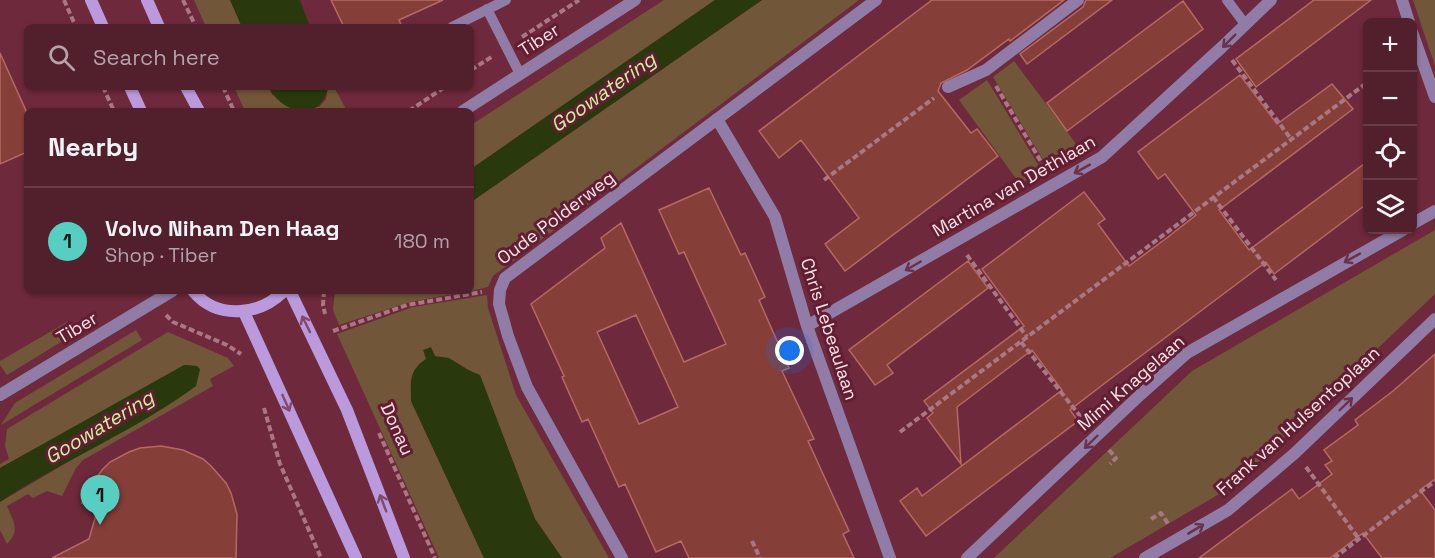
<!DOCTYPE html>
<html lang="en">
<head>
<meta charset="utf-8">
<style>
  body { margin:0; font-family:"Space Grotesk",sans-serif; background:#582735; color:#f1f3f6 }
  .controls { position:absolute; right:18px; top:18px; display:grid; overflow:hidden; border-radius:9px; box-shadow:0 2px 4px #0004 }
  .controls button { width:54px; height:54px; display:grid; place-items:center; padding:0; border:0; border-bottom:2px solid #683d49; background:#521f2d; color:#f1f3f6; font:30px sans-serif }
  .you { position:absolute; left:790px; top:351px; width:21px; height:21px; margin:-15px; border:4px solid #fff; border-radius:50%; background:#1a73e8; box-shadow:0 0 0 9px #1a73e833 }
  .badge { display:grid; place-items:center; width:39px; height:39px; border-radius:50%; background:#57cec2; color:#111; font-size:20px; font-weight:700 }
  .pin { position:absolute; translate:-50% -50px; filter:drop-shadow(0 2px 3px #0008) }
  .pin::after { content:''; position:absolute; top:32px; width:21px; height:18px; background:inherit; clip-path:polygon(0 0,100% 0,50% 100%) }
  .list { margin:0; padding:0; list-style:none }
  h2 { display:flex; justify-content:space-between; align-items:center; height:78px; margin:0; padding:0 24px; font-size:26px }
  h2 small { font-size:20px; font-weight:400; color:#b5a2aa }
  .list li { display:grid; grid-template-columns:39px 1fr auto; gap:18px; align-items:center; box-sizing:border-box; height:108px; padding:0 24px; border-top:2px solid #683d49 }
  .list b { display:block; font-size:22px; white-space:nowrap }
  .list p { margin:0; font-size:20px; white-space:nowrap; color:#b5a2aa }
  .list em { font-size:20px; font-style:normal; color:#b5a2aa }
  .icon { flex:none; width:33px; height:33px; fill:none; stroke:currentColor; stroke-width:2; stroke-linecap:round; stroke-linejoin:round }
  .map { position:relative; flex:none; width:1435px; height:558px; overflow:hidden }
  .search { position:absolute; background:#521f2d; box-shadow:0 2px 4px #0004; left:24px; top:24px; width:450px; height:66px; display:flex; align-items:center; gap:15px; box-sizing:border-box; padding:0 21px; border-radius:9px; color:#b5a2aa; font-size:22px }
  .panel { position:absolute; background:#521f2d; box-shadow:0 2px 4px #0004; left:24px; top:108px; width:450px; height:186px; border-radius:9px }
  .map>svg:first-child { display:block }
  .green { fill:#72563a }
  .water { fill:#2a390d }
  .building { fill:#863e39; stroke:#b66962; stroke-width:1.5; fill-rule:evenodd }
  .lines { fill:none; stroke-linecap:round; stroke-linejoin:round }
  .path { stroke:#aa7784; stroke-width:4; stroke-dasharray:6 3; stroke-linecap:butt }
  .service { stroke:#907ca6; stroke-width:10 }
  .pedestrian { stroke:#907ca6; stroke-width:12 }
  .minor { stroke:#907ca6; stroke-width:12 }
  .secondary { stroke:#ba9adc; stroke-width:12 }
  .oneway { stroke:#6b3149 }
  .oneway2 { stroke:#81496e }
  .labels { text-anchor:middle; stroke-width:6; stroke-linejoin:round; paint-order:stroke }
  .street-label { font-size:18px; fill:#fde2e7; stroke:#621e32 }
  .water-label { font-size:20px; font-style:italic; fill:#d0f29c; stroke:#621e32 }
</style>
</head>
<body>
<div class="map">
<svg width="1435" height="558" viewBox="0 0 1435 558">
  <rect width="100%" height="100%" fill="#6e293c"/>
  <path class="green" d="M 194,0 L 230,0 L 242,27 L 206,27 Z
    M 664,0 L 715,0 L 471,169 L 471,125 Z
    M 762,0 L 859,0 L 493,276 L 488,287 L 471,291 L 471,202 Z
    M 1413,0 L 1435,0 L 1435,66 Z
    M 1014,61 L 1080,149 L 1048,168 L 993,77 Z
    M 987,80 L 1042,171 L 1020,184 L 959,100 Z
    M 234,87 L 269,87 L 272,95 L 319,107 L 326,99 L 328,87 L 334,87 L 347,111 L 245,111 Z
    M 1435,230 L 1435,294 L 1233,486 L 1110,558 L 994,558 L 1192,371 Z
    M 335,291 L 470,291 L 410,302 L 339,325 L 333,310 Z
    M 487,295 L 488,308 L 516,395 L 609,558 L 562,558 L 535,519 L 480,376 C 456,365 446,348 419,364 L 411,401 L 484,558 L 439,558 L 337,334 L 413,307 Z
    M 67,322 L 74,334 L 7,375 L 0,365 L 0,361 Z
    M 136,330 L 142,340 L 1,425 L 15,403 Z
    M 168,332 L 228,358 L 234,366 L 210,379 L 213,386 L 83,460 L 76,468 L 62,496 L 47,491 L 33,498 L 28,494 L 7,506 C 13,521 21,530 7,544 L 0,530 L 0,502 L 192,389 L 199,374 L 196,367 L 188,365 L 0,468 L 0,464 L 9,459 L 5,446 L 7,429 Z"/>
  <path class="water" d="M 230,0 L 300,0 L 310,27 L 242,27 Z
    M 715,0 L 762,0 L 471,202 L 471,169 Z
    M 269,87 L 328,87 C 322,123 281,114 269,87 Z
    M 431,347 L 435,356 L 449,358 L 468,370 L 480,375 L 535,519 L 562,558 L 484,558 L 411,401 C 411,382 408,371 426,359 L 423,350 Z
    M 184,365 L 197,366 L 200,369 L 196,386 C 135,431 63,460 0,502 L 0,468 Z"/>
  <path class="building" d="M 331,0 L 443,0 L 399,20 L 402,27 L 344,27 Z
    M 932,0 L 1064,0 L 1010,41 L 1009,39 L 967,70 L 941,83 L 938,91 L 971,133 L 977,129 L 998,156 L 845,271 L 825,244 L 859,218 L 801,140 L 779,158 L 759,131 Z
    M 1086,0 L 1112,0 L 1027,64 L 1020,54 L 1083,7 Z
    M 1314,0 L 1371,0 L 1256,87 L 1236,59 Z
    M 1183,1 L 1203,29 L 1067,131 L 1047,103 Z
    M 0,53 L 27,113 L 27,152 L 0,164 Z
    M 1240,75 L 1277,124 L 1332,84 L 1353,109 L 1219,210 L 1249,250 L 1368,161 L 1368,203 L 1274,274 L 1266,262 L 1109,380 L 1070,410 L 1078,421 L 926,536 L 900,501 L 917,488 L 922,496 L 1062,390 L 1032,350 L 957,407 L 961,464 L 927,418 L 933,413 L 924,401 L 1024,326 L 982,269 L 1084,192 L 1105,219 L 1098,224 L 1129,266 L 1168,237 L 1196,215 L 1165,174 L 1158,179 L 1138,152 Z
    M 709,188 L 741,255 L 745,253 L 765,297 L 759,300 L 789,368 L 782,371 L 814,439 L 808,441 L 849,531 L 843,534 L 854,558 L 689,558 L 681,541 L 656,552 L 625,484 L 619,487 L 588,419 L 582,422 L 562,377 L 564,376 L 531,304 L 605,248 L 601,238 L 621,223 L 684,362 L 726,344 L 684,252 L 679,254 L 659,210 ZM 636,315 L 678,407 L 639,424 L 597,332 Z
    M 968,261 L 988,288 L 887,365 L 893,373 L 875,385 L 849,350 Z
    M 1435,354 L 1435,479 L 1420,490 L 1435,510 L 1435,558 L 1382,558 L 1363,533 L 1330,558 L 1199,558 L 1292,489 L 1299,499 L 1332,474 L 1325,465 L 1332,461 L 1324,450 L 1358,425 L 1355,420 L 1393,391 Z
    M 161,446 L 183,450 L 203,459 L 211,466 L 226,483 L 231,493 L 237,514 L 236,558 L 52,558 L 89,539 L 98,508 L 82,503 L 89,488 L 102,470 L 110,462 L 129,452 L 140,448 Z"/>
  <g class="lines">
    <path class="path" d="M 64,0 L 76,27
      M 183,0 L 196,27
      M 522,37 L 579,0
      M 1232,60 L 1291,139
      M 471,70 L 493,56
      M 996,86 L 1046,170
      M 103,87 L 114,111
      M 223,87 L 234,111
      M 409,111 L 445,87
      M 824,180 L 934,98
      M 1213,197 L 1276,280
      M 967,255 L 1027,337
      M 324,291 L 323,305 L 325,314
      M 166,315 L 173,322 L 227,345 L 241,354
      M 333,331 L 407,305 L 482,292
      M 1021,342 L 1084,421
      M 264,408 L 280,464 L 321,558
      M 900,432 L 1368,82
      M 379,433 L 435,558
      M 1109,450 L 1116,458 L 1110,464
      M 1306,467 L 1359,539
      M 1151,519 L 1161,513 L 1169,525
      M 752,541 L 760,558
      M 1334,558 L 1435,481"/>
    <path class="service" d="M 1227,0 L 1245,24
      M 487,9 L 520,74
      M 452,27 L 506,0"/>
    <path class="pedestrian" d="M 948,87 L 986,70 L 1078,0"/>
    <path class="minor" d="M 1402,0 L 1409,22
      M 1412,32 L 1435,97
      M 463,111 L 635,0
      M 717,119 L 775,217 L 807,326 L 890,558
      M 1412,224 L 1435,211
      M 807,326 L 1102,157 L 1222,47 L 1271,0
      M 0,395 L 172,291
      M 622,558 L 527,387 L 508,336 L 499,304 L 500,290 L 505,278 L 876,0
      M 967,558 L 1140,395 L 1187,353 L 1403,230
      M 1145,558 L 1228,510 L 1295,453 L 1435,319"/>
    <path class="secondary" d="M 91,0 L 103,27
      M 147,0 L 159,27
      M 130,87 L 141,111
      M 186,87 L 199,111
      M 193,291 C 217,320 259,316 284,291
      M 290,291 L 347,410 L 404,558
      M 244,312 L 356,558"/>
  </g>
  <defs><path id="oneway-shaft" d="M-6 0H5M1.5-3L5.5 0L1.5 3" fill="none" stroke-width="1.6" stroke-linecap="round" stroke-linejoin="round" transform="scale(1.5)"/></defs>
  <g class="oneway">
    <use href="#oneway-shaft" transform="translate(1229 41) rotate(135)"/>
    <use href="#oneway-shaft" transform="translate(1082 169) rotate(151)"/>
    <use href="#oneway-shaft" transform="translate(1352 258) rotate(151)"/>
    <use href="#oneway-shaft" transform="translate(913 266) rotate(150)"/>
    <use href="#oneway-shaft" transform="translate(1346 404) rotate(-44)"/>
    <use href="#oneway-shaft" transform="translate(1091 442) rotate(136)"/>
    <use href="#oneway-shaft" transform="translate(1196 529) rotate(-31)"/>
  </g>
  <g class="oneway2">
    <use href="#oneway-shaft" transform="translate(306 324) rotate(-116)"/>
    <use href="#oneway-shaft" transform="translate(286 403) rotate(66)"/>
    <use href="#oneway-shaft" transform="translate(383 503) rotate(-111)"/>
  </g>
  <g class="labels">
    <g class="street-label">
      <text transform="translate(539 40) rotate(-33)" y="6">Tiber</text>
      <text transform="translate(1014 186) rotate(-30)" y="6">Martina van Dethlaan</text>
      <text transform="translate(556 218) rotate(-37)" y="6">Oude Polderweg</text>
      <text transform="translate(77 328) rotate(-31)" y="6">Tiber</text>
      <text transform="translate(829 329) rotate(72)" y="6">Chris Lebeaulaan</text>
      <text transform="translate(1131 383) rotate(-41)" y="6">Mimi Knagelaan</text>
      <text transform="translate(1298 421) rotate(-42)" y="6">Frank van Hulsentoplaan</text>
      <text transform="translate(397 429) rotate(66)" y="6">Donau</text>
    </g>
    <g class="water-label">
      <text transform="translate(603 92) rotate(-35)" y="7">Goowatering</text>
      <text transform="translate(99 427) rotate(-31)" y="7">Goowatering</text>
    </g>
  </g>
</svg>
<div class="controls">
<button>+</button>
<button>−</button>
<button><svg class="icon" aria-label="locate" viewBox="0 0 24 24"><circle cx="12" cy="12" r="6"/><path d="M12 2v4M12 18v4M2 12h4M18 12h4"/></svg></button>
<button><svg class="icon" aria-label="layers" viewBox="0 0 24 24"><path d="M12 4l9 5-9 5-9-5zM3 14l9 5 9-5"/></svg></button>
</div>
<div class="you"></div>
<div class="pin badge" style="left:100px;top:525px">1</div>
<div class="search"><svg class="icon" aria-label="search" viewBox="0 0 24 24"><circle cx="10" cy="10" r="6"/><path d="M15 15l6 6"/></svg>Search here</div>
<section class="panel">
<h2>Nearby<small></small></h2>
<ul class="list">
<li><span class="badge">1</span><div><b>Volvo Niham Den Haag</b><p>Shop · Tiber</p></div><em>180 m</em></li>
</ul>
</section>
</div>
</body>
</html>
